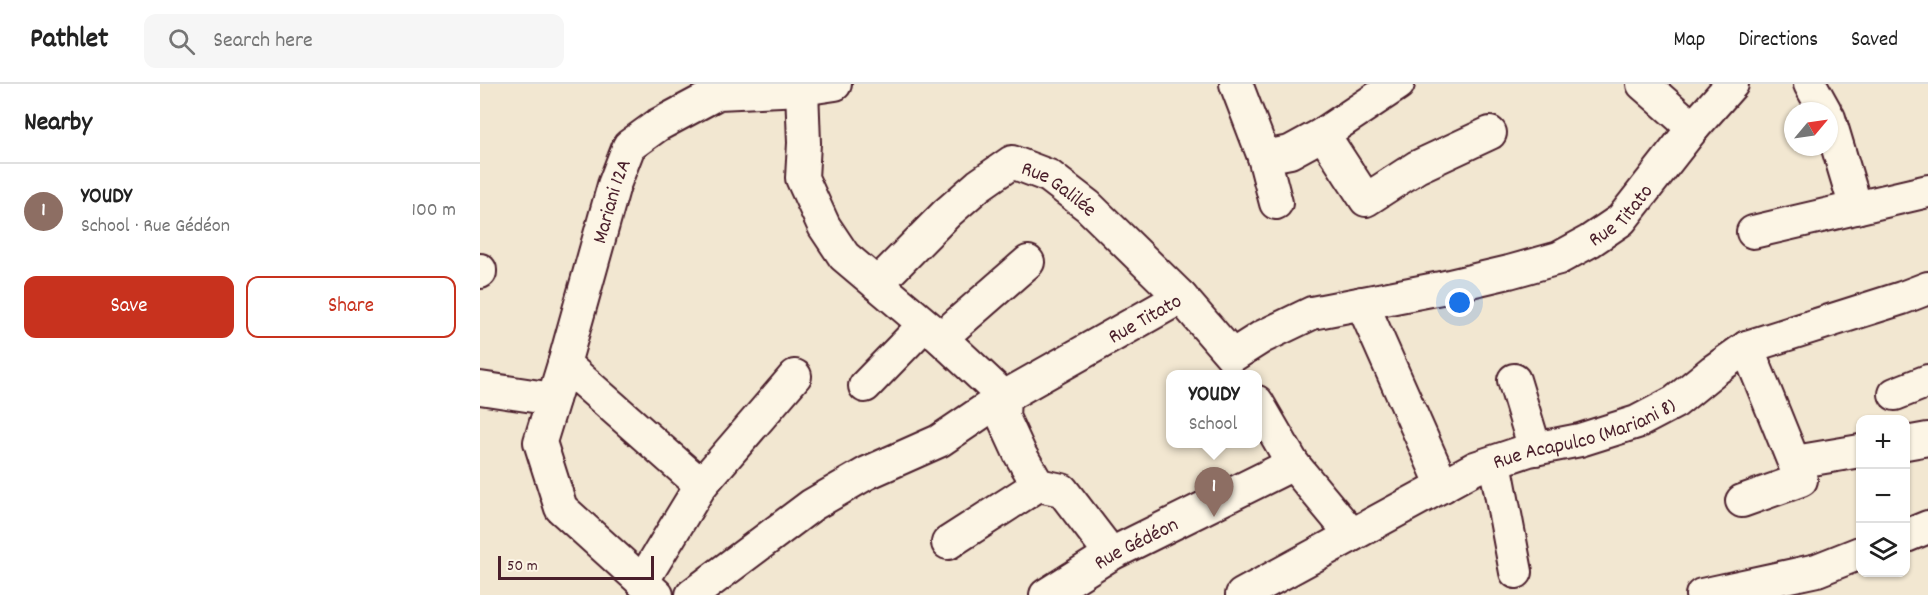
<!DOCTYPE html>
<html lang="en">
<head>
<meta charset="utf-8">
<style>
  body { margin:0; font-family:Dekko,sans-serif; background:#f6f6f6; color:#222 }
  .controls { position:absolute; right:18px; bottom:18px; display:grid; overflow:hidden; border-radius:12px; box-shadow:0 2px 4px #0004 }
  .controls button { width:54px; height:54px; display:grid; place-items:center; padding:0; border:0; border-bottom:2px solid #e0e0e0; background:#fff; color:#222; font:30px sans-serif }
  .compass { position:absolute; left:1304px; top:18px; width:54px; height:54px; border-radius:50%; background:#fff; box-shadow:0 2px 4px #0004; rotate:61deg }
  .scale { position:absolute; left:18px; bottom:15px; width:156px; box-sizing:border-box; padding-left:6px; border:3px solid #4a1f2b; border-top:0; font-size:16px; line-height:21px; white-space:nowrap; color:#4a1f2b; -webkit-text-stroke:4px #fcf5e5; paint-order:stroke }
  .you { position:absolute; left:980px; top:219px; width:21px; height:21px; margin:-15px; border:4px solid #fff; border-radius:50%; background:#1a73e8; box-shadow:0 0 0 9px #1a73e833 }
  .badge { display:grid; place-items:center; width:39px; height:39px; border-radius:50%; background:#c8321e; color:#fff; font-size:20px; font-weight:700 }
  .pin { position:absolute; translate:-50% -50px; filter:drop-shadow(0 2px 3px #0008) }
  .pin::after { content:''; position:absolute; top:32px; width:21px; height:18px; background:inherit; clip-path:polygon(0 0,100% 0,50% 100%) }
  .popup { position:absolute; left:686px; top:286px; width:96px; height:78px; box-sizing:border-box; display:grid; place-content:center; border-radius:12px; background:#fff; filter:drop-shadow(0 2px 4px #0005); font-size:20px; white-space:nowrap; color:#767676 }
  .popup b { font-size:22px; color:#222 }
  .popup::after { content:''; position:absolute; left:50%; top:100%; margin-left:-12px; border:12px solid transparent; border-top-color:#fff }
  .list { margin:0; padding:0; list-style:none }
  h2 { display:flex; justify-content:space-between; align-items:center; height:78px; margin:0; padding:0 24px; font-size:26px }
  h2 small { font-size:20px; font-weight:400; color:#767676 }
  .list li { display:grid; grid-template-columns:39px 1fr auto; gap:18px; align-items:center; box-sizing:border-box; height:96px; padding:0 24px; border-top:2px solid #e0e0e0 }
  .list b { display:block; font-size:22px; white-space:nowrap }
  .list p { margin:0; font-size:20px; white-space:nowrap; color:#767676 }
  .list em { font-size:20px; font-style:normal; color:#767676 }
  .actions { display:flex; gap:12px; padding:18px 24px }
  .actions a { flex:1; padding:14px 0; border:2px solid #c8321e; border-radius:12px; text-align:center; font-size:21px; color:#c8321e }
  .actions .main { background:#c8321e; color:#fff }
  .icon { flex:none; width:33px; height:33px; fill:none; stroke:currentColor; stroke-width:2; stroke-linecap:round; stroke-linejoin:round }
  .map { position:relative; flex:none; width:1448px; height:511px; overflow:hidden }
  header { display:flex; align-items:center; gap:36px; box-sizing:border-box; height:84px; padding:0 30px; background:#fff; border-bottom:2px solid #e0e0e0 }
  header strong { font-size:28px }
  nav { display:flex; gap:33px; margin-inline-start:auto; font-size:21px }
  .search { width:420px; height:54px; background:#f6f6f6; display:flex; align-items:center; gap:15px; box-sizing:border-box; padding:0 21px; border-radius:12px; color:#767676; font-size:22px }
  main { display:flex }
  aside { flex:1; background:#fff }
  .map>svg:first-child { display:block }
  .lines { fill:none; stroke-linecap:round; stroke-linejoin:round }
  .minor-casing { stroke:#4a1f2b; stroke-width:36 }
  .minor { stroke:#fcf5e5; stroke-width:32 }
  .labels { text-anchor:middle; stroke-width:6; stroke-linejoin:round; paint-order:stroke }
  .street-label { font-size:21px; fill:#4a1f2b; stroke:#fcf5e5 }
</style>
</head>
<body>
<header>
<strong>Pathlet</strong>
<div class="search"><svg class="icon" aria-label="search" viewBox="0 0 24 24"><circle cx="10" cy="10" r="6"/><path d="M15 15l6 6"/></svg>Search here</div>
<nav><a>Map</a><a>Directions</a><a>Saved</a></nav>
</header>
<main>
<aside>
<h2>Nearby<small></small></h2>
<ul class="list">
<li><span class="badge" style="background:#8d6e63">1</span><div><b>YOUDY</b><p>School · Rue Gédéon</p></div><em>100 m</em></li>
</ul>
<div class="actions"><a class="main">Save</a><a>Share</a></div>
</aside>
<div class="map">
<svg width="1448" height="511" viewBox="0 0 1448 511">
  <rect width="100%" height="100%" fill="#f2e7d1"/>
  <filter id="ink" filterUnits="userSpaceOnUse"><feTurbulence type="fractalNoise" baseFrequency=".0167" numOctaves="2"/><feDisplacementMap in="SourceGraphic" scale="12" xChannelSelector="R" yChannelSelector="G"/><feConvolveMatrix kernelMatrix="1 2 1 2 8 2 1 2 1" color-interpolation-filters="sRGB"/></filter>
  <g filter="url(#ink)">
    <g class="lines">
      <defs>
        <g id="minor">
          <path d="M 756,0 L 784,73 L 810,68 L 843,50 L 918,0"/>
          <path d="M 1163,0 L 1213,44"/>
          <path d="M 1330,0 L 1345,27"/>
          <path d="M 322,5 L 324,59 L 322,94 L 344,142 L 364,172 L 461,254 L 524,313 L 523,333 L 540,370 L 558,401 L 582,406 L 631,470"/>
          <path d="M 1349,34 L 1376,124"/>
          <path d="M 843,50 L 886,116 L 937,83 L 1010,49"/>
          <path d="M 784,73 L 796,119"/>
          <path d="M 1273,148 L 1448,107"/>
          <path d="M 0,188 L 0,186"/>
          <path id="s1" d="M 397,200 L 467,129 L 499,101 L 532,78 L 569,92 L 608,122 L 701,213"/>
          <path d="M 882,219 L 963,402"/>
          <path d="M 461,254 L 548,178"/>
          <path d="M 84,280 L 221,401 L 315,292"/>
          <path d="M 1034,296 L 1055,365"/>
          <path d="M 385,302 L 444,241"/>
          <path d="M 0,304 L 73,315"/>
          <path d="M 1415,310 L 1448,297"/>
          <path d="M 777,318 L 813,380 L 872,451"/>
          <path d="M 1426,359 L 1448,355"/>
          <path d="M 1015,378 L 1036,488"/>
          <path d="M 1315,378 L 1380,367"/>
          <path d="M 1262,417 L 1321,396 L 1267,263"/>
          <path d="M 1426,452 L 1448,443"/>
          <path d="M 468,459 L 558,401"/>
          <path d="M 162,498 L 221,401"/>
          <path id="s2" d="M 177,511 L 81,424 L 60,358 L 84,280 L 134,101 L 149,62 L 178,41 L 238,9 L 322,5 L 355,0"/>
          <path id="s3" d="M 212,511 L 332,421 L 387,389 L 459,357 L 524,313 L 701,213 L 752,272 L 782,253 L 832,229 L 961,204 L 1029,188 L 1079,174 L 1110,157 L 1141,136 L 1213,44 L 1252,0"/>
          <path id="s4" d="M 566,511 L 631,470 L 813,380"/>
          <path id="s5" d="M 762,511 L 995,384 L 1049,366 L 1100,356 L 1157,338 L 1195,318 L 1233,287 L 1267,263 L 1422,214 L 1448,204"/>
          <path d="M 1222,511 L 1337,486 L 1380,469"/>
        </g>
      </defs>
      <use href="#minor" class="minor-casing"/>
      <use href="#minor" class="minor"/>
    </g>
  </g>
  <g class="labels">
    <g class="street-label">
      <text dy="7" stroke="none"><textPath href="#s1" startOffset="237">Rue Galilée</textPath></text>
      <text dy="7" stroke="none"><textPath href="#s2" startOffset="450">Mariani 12A</textPath></text>
      <text dy="7" stroke="none"><textPath href="#s3" startOffset="1072">Rue Titato</textPath></text>
      <text dy="7" stroke="none"><textPath href="#s3" startOffset="532">Rue Titato</textPath></text>
      <text dy="7" stroke="none"><textPath href="#s5" startOffset="380">Rue Acapulco (Mariani 8)</textPath></text>
      <text dy="7" stroke="none"><textPath href="#s4" startOffset="104">Rue Gédéon</textPath></text>
    </g>
  </g>
</svg>
<div class="controls">
<button>+</button>
<button>−</button>
<button><svg class="icon" aria-label="layers" viewBox="0 0 24 24"><path d="M12 4l9 5-9 5-9-5zM3 14l9 5 9-5"/></svg></button>
</div>
<svg class="compass" viewBox="-18 -18 36 36"><path d="M0-13l5 13h-10z" fill="#e53935"/><path d="M0 13l5-13h-10z" fill="#767676"/></svg>
<div class="scale">50 m</div>
<div class="you"></div>
<div class="pin badge" style="left:734px;top:433px;background:#8d6e63">1</div>
<div class="popup"><b>YOUDY</b>School</div>
</div>
</main>
</body>
</html>
